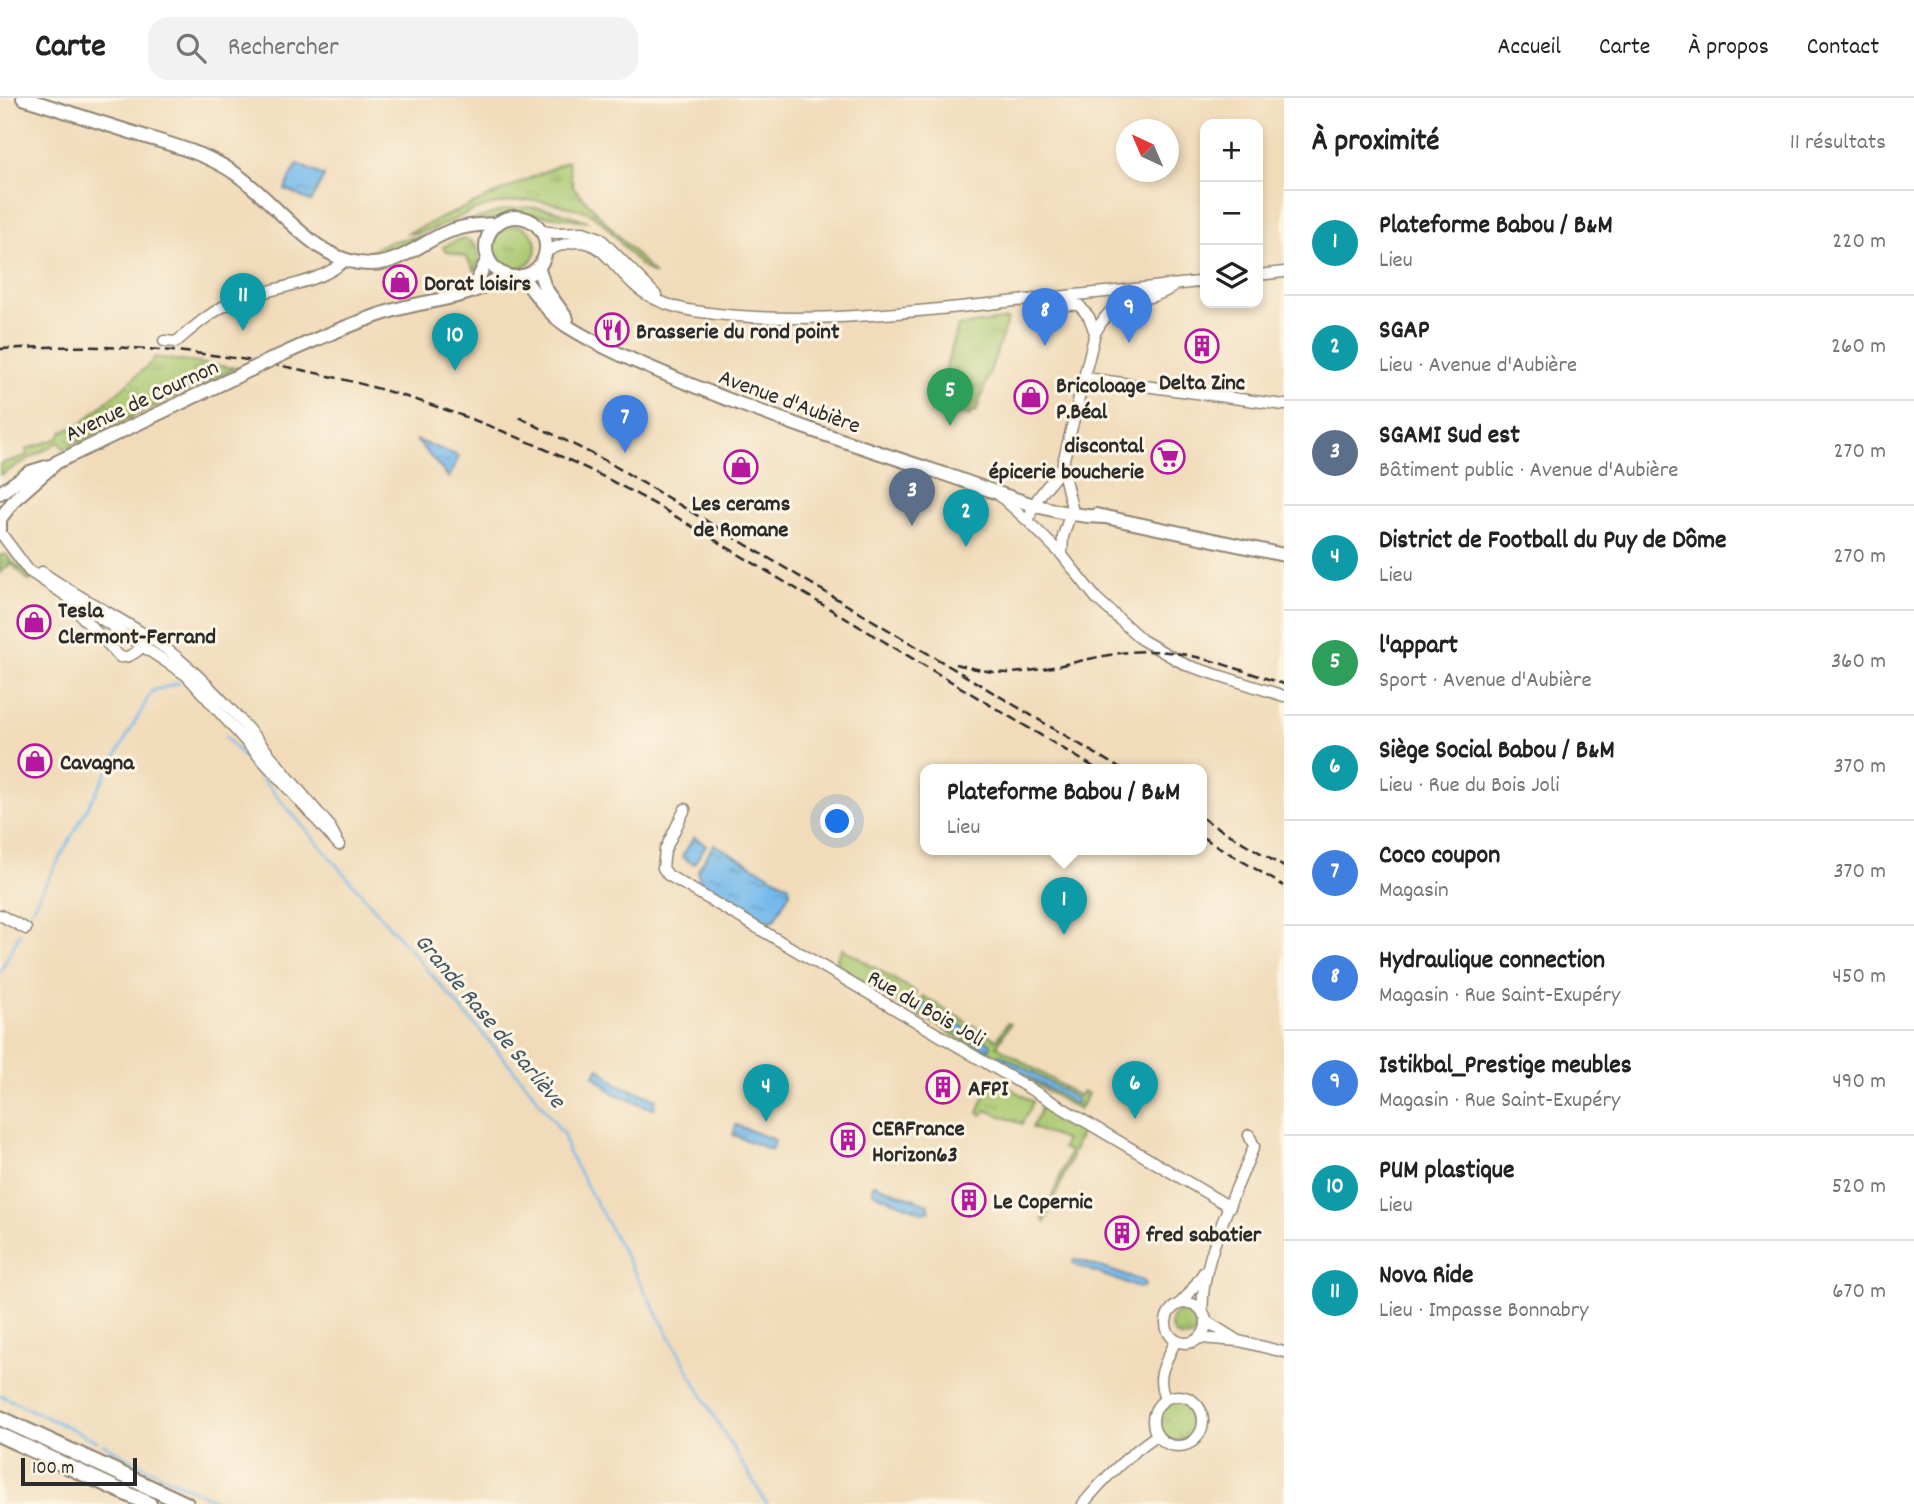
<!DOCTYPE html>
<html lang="fr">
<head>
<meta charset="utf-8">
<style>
  body { margin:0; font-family:Dekko,sans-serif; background:#f2f2f2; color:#222 }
  .controls { position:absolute; right:21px; top:21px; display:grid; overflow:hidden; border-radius:14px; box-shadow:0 4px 10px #0003 }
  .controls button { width:63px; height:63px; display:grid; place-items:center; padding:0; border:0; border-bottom:2px solid #e0e0e0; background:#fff; color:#222; font:35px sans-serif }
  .compass { position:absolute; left:1116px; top:21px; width:63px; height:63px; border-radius:50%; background:#fff; box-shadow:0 4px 10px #0003; rotate:316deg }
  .scale { position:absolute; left:21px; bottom:18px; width:116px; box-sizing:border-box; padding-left:7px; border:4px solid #2b2b2b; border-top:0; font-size:19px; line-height:24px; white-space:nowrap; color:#2b2b2b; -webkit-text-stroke:5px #fcf5e5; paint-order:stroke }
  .you { position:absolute; left:838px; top:724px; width:24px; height:24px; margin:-18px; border:5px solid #fff; border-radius:50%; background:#1a73e8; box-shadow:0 0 0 10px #1a73e833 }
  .badge { display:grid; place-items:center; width:46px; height:46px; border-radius:50%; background:#1a73e8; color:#fff; font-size:23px; font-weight:700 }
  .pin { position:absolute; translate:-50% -58px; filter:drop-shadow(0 2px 4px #0008) }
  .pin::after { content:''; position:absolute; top:37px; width:24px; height:21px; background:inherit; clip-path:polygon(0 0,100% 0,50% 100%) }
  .popup { position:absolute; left:920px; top:666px; width:287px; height:91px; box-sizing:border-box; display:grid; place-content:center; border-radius:14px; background:#fff; filter:drop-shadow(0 2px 5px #0005); font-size:23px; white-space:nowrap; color:#767676 }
  .popup b { font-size:26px; color:#222 }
  .popup::after { content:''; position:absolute; left:50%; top:100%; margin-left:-14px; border:14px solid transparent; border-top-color:#fff }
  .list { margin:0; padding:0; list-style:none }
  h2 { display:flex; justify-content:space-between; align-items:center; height:91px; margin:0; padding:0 28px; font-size:30px }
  h2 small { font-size:23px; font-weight:400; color:#767676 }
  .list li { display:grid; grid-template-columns:46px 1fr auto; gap:21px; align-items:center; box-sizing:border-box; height:105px; padding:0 28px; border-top:2px solid #e0e0e0 }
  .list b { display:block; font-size:26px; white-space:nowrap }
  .list p { margin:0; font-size:23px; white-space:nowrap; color:#767676 }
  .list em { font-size:23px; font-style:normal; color:#767676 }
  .icon { flex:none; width:38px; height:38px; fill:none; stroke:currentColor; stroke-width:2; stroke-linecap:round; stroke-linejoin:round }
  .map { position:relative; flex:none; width:1284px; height:1406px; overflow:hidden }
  header { display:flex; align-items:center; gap:42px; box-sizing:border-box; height:98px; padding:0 35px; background:#fff; border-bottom:2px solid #e0e0e0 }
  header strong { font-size:33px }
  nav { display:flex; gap:38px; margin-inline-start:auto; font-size:24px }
  .search { width:490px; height:63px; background:#f2f2f2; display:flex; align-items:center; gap:18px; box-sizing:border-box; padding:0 24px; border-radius:21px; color:#767676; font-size:26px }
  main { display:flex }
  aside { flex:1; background:#fff }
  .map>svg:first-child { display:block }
  .grass { fill:url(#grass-tufts); stroke:#6a794c; stroke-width:2 }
  .water { fill:url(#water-ripples); stroke:#50728c; stroke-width:2 }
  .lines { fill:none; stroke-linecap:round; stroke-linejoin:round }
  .stream { stroke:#75baec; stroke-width:2.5 }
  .minor-casing { stroke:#8e8372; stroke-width:13 }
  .major-casing { stroke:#8e8372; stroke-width:16 }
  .highway-casing { stroke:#8e8372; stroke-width:18 }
  .minor { stroke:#fff; stroke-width:10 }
  .major { stroke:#fff; stroke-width:12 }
  .highway { stroke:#fff; stroke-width:14 }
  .rail { stroke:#2b2b2b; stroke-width:2.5; stroke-dasharray:10 5; stroke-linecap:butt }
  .major-bridge-casing { stroke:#8e8372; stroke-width:16; stroke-linecap:butt }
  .major-bridge { stroke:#fff; stroke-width:12 }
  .labels { text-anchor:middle; stroke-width:6; stroke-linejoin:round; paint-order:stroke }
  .poi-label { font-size:23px; font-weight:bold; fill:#2b2b2b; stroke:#fcf5e5; text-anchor:start }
  .street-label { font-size:23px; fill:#2b2b2b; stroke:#fcf5e5 }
  .water-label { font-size:24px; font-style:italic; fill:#415665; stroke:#fcf5e5 }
</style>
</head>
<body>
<header>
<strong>Carte</strong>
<div class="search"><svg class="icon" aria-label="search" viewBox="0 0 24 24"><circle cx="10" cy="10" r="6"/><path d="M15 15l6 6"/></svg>Rechercher</div>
<nav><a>Accueil</a><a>Carte</a><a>À propos</a><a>Contact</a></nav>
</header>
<main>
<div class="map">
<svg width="1284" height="1406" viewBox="0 0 1284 1406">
  <defs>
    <pattern id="grass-tufts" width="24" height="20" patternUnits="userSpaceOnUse" patternTransform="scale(1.75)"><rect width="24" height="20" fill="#a9c76e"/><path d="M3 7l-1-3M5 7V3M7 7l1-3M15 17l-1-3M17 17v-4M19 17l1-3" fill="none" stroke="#8aa25b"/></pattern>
    <pattern id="water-ripples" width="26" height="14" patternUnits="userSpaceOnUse" patternTransform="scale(1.75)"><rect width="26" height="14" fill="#75baec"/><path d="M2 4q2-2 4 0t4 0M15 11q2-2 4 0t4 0" fill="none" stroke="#6097bf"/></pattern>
  </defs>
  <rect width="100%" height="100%" fill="#fcf5e5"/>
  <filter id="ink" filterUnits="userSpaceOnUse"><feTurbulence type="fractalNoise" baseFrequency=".0143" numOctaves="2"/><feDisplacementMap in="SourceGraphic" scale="14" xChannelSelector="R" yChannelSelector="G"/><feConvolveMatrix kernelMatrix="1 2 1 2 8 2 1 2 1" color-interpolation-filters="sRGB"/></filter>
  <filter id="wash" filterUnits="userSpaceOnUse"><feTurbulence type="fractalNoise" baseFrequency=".00686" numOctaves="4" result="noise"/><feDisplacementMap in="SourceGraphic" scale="28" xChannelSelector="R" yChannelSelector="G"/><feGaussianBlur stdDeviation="1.57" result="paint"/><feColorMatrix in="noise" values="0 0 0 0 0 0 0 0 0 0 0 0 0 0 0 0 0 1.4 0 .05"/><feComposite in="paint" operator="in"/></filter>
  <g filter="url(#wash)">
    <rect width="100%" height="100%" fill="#f1dbba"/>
    <path class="grass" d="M 568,63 L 573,89 L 655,177 C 628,164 616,130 589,115 C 583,111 575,110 568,109 C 535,99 506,101 473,113 C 452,121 431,137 408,135 Z
      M 527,109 L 550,111 L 588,123 L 531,116 L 478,123 L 474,121 L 508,111 Z
      M494 149a21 21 0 1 1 42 0a21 21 0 1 1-42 0Z
      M 425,138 L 394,156 L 367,160 C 373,143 409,140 425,138 Z
      M 460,141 C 479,141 482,158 475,173 L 466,159 L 445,153 L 443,149 Z
      M 1008,221 L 976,314 L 971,313 L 970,318 L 935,307 L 958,228 Z
      M 154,259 L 236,270 L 64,351 L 59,344 L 0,377 L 0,366 L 26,358 L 27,351 L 59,340 L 62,334 L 80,327 L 152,264 Z
      M 0,457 L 7,457 L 11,463 L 32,478 L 32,481 L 29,483 L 11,465 L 0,475 Z
      M 842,850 L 916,894 L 907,910 L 839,870 L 837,860 Z
      M 923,898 L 997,942 L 1007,925 L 1010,926 L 997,948 L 1079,998 L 1083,993 L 1088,996 L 1079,1012 L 913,913 Z
      M 992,979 L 1033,1004 L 1022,1026 L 986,1012 L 983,1017 L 978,1015 Z
      M 1042,1008 L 1082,1033 L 1045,1124 L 1043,1122 L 1070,1053 L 1062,1050 L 1065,1042 L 1032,1030 Z
      M1171 1226a14 14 0 1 1 28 0a14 14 0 1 1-28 0Z
      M1156 1322a21 21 0 1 1 42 0a21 21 0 1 1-42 0Z"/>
    <path class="water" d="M 297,66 L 324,78 L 311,104 L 285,91 Z
      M 416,342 L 459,358 L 449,380 Z
      M 694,739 L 706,747 L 694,766 L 682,759 Z
      M 714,746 L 789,788 L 790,794 L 774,822 L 768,823 L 699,782 L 698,772 Z
      M 924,905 L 991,946 L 989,953 L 920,912 Z
      M 1000,956 L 1077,1001 L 1075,1006 L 997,960 Z
      M 599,970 L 619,987 L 656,1001 L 654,1010 L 652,1011 L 613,995 L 594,977 Z
      M 736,1027 L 775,1042 L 771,1052 L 733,1037 Z
      M 874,1086 L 928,1106 L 930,1113 L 924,1115 L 874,1095 L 872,1090 Z
      M 1075,1161 L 1143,1183 L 1145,1188 L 1139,1190 L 1075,1167 L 1073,1164 Z"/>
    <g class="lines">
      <path class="stream" d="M 225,638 L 526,986 L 564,1037 L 568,1054 L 716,1322 L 767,1406
        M 25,823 L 152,593 L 179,585
        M 0,874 L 20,835
        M 0,1297 L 97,1343
        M 103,1346 L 167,1380 L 225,1406"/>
    </g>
  </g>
  <g filter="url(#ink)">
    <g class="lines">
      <defs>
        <path id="minor" d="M 541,133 L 556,135 L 583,134 L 600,140 L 656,197
          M 545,154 C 600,126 603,162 640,192 C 655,203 676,210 694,213 C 792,228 892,216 989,206 C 1061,198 1133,192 1205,183
          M 1258,177 L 1284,174
          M 1173,189 C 1137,212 1121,187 1095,235 L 1062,369 C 1050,388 1031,401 1029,424 L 1062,457 L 1096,500 L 1142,542 L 1186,567 L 1284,598
          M 1039,206 L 1079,207 L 1089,219 L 1095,235
          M 164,243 L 176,244 C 194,229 212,213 234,203 C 265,191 326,185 346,161
          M 1086,280 L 1284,307
          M 1062,369 L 1072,410 L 1063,439 L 1062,457
          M 999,397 L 1029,424
          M 0,434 L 29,473 L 186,577 L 339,747
          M 42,474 C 86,505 135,526 178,560 C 235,608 280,672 329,727 L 336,740
          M 70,506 L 120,559 C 129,561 137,554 143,548
          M 685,711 L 665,752 L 663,770 L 668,777 L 1230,1109
          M 0,817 L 26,831
          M1166 1225a20 20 0 1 1 40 0a20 20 0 1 1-40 0Z
          M 1179,1206 L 1189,1196 L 1204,1174
          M 1203,1216 C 1198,1167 1236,1094 1254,1048 L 1249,1037
          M 1206,1223 L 1235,1241
          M 1200,1240 L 1239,1243 L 1284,1254
          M1153 1323a25 25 0 1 1 50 0a25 25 0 1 1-50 0Z
          M 1165,1301 C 1155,1276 1166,1265 1176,1242
          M 1083,1406 C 1105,1379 1128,1357 1157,1337"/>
        <path id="major" d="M 23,0 C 62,12 101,25 140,37 C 172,47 205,55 233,74 C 278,103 312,166 372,166 C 402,165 423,143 450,133 C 466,127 479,127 496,126
          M486 149a30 30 0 1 1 60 0a30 30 0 1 1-60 0Z
          M 538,169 L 545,190 L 567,221
          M 521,178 C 536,195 547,215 567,228 C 602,250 639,265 677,281 C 763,317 852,346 941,375 C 993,392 1048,418 1104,419
          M 461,194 L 477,183 L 488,160
          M 279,258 C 316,241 353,225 391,213 C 431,200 470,203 504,176
          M 0,395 L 30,374 L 50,368
          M 1096,417 L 1284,457
          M 0,420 L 0,435
          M 0,421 L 15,401 L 57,364 L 250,272"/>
        <path id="highway" d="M 0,1320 L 186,1406
          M 0,1337 L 149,1406"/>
      </defs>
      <use href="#minor" class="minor-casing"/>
      <use href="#major" class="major-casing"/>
      <use href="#highway" class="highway-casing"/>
      <use href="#minor" class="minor"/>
      <use href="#major" class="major"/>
      <use href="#highway" class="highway"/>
      <path class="rail" d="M 0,251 C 236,236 453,293 658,408 L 1097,671
        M 519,319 L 608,364 L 1121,671
        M 955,566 C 973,570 990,575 1008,575 C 1056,573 1101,553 1150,553 C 1195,553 1241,573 1284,586
        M 1202,720 L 1284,769
        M 1202,739 L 1284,788"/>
      <defs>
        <path id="major-bridge" d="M 250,272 L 279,258"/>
      </defs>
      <use href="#major-bridge" class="major-bridge-casing"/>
      <use href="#major-bridge" class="major-bridge"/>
    </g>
  </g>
  <defs>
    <symbol id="shop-ring" viewBox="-11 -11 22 22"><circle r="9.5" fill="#fcf5e5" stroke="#b5179e" stroke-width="1.5"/><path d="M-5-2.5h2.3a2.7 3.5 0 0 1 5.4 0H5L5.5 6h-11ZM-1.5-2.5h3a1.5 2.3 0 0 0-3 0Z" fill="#b5179e"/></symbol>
    <symbol id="restaurant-ring" viewBox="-11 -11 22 22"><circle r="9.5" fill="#fcf5e5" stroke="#b5179e" stroke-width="1.5"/><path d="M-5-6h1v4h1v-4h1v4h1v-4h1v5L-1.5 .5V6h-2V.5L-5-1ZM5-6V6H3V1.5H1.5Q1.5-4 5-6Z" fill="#b5179e"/></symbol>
    <symbol id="building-ring" viewBox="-11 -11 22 22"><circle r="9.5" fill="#fcf5e5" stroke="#b5179e" stroke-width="1.5"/><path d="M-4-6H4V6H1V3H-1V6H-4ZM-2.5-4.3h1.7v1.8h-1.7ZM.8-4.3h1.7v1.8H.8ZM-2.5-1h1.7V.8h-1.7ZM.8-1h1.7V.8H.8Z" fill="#b5179e"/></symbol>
    <symbol id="supermarket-ring" viewBox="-11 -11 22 22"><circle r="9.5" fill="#fcf5e5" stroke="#b5179e" stroke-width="1.5"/><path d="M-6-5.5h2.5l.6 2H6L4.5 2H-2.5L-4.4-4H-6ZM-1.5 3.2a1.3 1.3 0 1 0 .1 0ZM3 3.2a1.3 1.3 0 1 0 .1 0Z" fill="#b5179e"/></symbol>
  </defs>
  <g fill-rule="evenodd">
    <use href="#shop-ring" x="381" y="165" width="38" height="38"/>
    <use href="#restaurant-ring" x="593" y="213" width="38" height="38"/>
    <use href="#building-ring" x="1183" y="229" width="38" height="38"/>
    <use href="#shop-ring" x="1012" y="280" width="38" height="38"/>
    <use href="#supermarket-ring" x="1149" y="340" width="38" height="38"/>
    <use href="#shop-ring" x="722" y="350" width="38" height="38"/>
    <use href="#shop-ring" x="15" y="505" width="38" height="38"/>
    <use href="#shop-ring" x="16" y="644" width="38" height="38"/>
    <use href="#building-ring" x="924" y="970" width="38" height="38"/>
    <use href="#building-ring" x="829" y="1023" width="38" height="38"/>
    <use href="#building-ring" x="950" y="1083" width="38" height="38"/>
    <use href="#building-ring" x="1103" y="1116" width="38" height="38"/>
  </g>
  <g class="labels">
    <g class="poi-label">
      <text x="424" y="192">Dorat loisirs</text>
      <text x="636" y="240">Brasserie du rond point</text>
      <text x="1202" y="291" text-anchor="middle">Delta Zinc</text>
      <text x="1056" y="294">Bricoloage<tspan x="1056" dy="26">P.Béal</tspan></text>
      <text x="1144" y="354" text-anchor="end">discontal<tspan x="1144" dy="26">épicerie boucherie</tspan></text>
      <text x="741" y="412" text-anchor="middle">Les cerams<tspan x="741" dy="26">de Romane</tspan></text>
      <text x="58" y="519">Tesla<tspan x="58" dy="26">Clermont-Ferrand</tspan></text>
      <text x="60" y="671">Cavagna</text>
      <text x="968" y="997">AFPI</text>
      <text x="872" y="1037">CERFrance<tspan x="872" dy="26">Horizon63</tspan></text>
      <text x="993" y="1110">Le Copernic</text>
      <text x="1146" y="1143">fred sabatier</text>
    </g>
    <g class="street-label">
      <text transform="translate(141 301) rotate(-25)" y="8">Avenue de Cournon</text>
      <text transform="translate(790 302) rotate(20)" y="8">Avenue d'Aubière</text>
      <text transform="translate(927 909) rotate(30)" y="8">Rue du Bois Joli</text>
    </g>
    <g class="water-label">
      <text transform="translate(491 922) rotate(50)" y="8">Grande Rase de Sarliève</text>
    </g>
  </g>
</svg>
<div class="controls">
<button>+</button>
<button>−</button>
<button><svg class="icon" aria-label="layers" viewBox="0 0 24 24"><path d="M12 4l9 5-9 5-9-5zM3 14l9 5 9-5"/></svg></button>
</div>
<svg class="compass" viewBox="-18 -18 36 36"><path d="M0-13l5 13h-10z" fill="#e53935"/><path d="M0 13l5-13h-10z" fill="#767676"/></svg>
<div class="scale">100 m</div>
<div class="you"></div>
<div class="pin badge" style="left:1064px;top:837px;background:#0f9aa8">1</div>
<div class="popup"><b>Plateforme Babou / B&amp;M</b>Lieu</div>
<div class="pin badge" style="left:966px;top:449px;background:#0f9aa8">2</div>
<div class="pin badge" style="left:912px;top:428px;background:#5c6f8a">3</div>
<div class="pin badge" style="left:766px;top:1024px;background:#0f9aa8">4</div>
<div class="pin badge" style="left:950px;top:328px;background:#2e9e5b">5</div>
<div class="pin badge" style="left:1135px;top:1021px;background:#0f9aa8">6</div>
<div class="pin badge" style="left:625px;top:355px;background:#3f7fe0">7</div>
<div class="pin badge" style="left:1045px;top:248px;background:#3f7fe0">8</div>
<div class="pin badge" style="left:1129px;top:245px;background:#3f7fe0">9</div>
<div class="pin badge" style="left:455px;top:273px;background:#0f9aa8">10</div>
<div class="pin badge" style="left:243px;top:233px;background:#0f9aa8">11</div>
</div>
<aside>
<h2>À proximité<small>11 résultats</small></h2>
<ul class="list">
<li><span class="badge" style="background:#0f9aa8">1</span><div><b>Plateforme Babou / B&amp;M</b><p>Lieu</p></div><em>220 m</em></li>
<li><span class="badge" style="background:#0f9aa8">2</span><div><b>SGAP</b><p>Lieu · Avenue d'Aubière</p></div><em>260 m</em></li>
<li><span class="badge" style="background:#5c6f8a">3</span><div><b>SGAMI Sud est</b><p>Bâtiment public · Avenue d'Aubière</p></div><em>270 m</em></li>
<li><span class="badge" style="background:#0f9aa8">4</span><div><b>District de Football du Puy de Dôme</b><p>Lieu</p></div><em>270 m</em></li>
<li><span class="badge" style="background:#2e9e5b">5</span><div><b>l'appart</b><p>Sport · Avenue d'Aubière</p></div><em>360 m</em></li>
<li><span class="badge" style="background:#0f9aa8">6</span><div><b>Siège Social Babou / B&amp;M</b><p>Lieu · Rue du Bois Joli</p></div><em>370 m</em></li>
<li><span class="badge" style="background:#3f7fe0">7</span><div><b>Coco coupon</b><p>Magasin</p></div><em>370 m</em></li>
<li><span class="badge" style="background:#3f7fe0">8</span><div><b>Hydraulique connection</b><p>Magasin · Rue Saint-Exupéry</p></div><em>450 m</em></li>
<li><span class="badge" style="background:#3f7fe0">9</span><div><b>Istikbal_Prestige meubles</b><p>Magasin · Rue Saint-Exupéry</p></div><em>490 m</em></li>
<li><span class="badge" style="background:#0f9aa8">10</span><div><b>PUM plastique</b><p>Lieu</p></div><em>520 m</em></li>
<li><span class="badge" style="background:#0f9aa8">11</span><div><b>Nova Ride</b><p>Lieu · Impasse Bonnabry</p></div><em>670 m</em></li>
</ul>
</aside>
</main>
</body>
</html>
